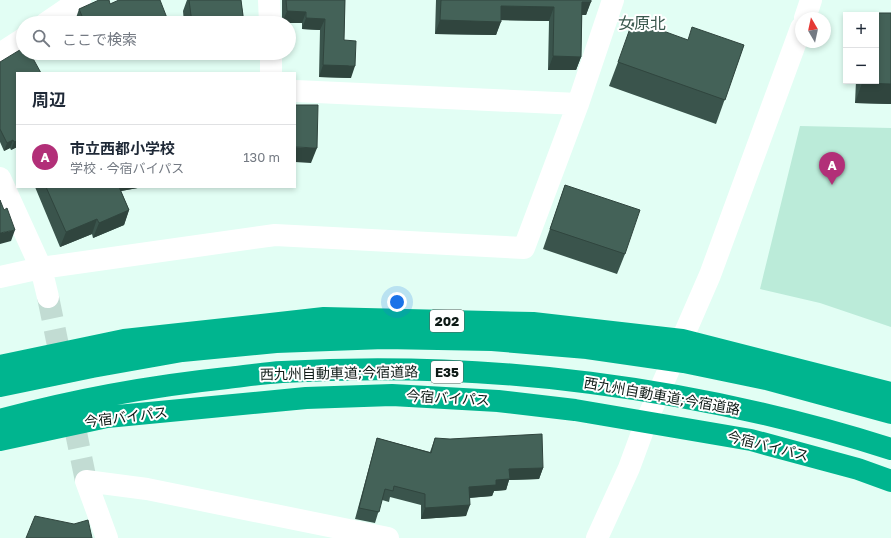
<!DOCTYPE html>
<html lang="ja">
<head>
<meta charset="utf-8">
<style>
  body { margin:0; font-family:"Golos Text","Noto Sans JP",sans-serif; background:#f6f6f7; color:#1f2937 }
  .controls { position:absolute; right:12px; top:12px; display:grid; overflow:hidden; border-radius:0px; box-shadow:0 2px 6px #0003 }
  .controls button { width:36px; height:36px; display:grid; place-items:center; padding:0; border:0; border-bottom:1px solid #e0e1e3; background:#fff; color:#1f2937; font:20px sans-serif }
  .compass { position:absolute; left:795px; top:12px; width:36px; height:36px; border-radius:50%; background:#fff; box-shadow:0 2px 6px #0003; rotate:351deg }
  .you { position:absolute; left:397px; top:302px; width:14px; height:14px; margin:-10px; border:3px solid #fff; border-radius:50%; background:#1a73e8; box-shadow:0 0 0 6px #1a73e833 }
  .badge { display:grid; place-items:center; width:26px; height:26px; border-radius:50%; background:#b22f78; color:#fff; font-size:13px; font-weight:700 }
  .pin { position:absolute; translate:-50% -33px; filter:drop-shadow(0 1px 2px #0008) }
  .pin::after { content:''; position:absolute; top:21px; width:14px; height:12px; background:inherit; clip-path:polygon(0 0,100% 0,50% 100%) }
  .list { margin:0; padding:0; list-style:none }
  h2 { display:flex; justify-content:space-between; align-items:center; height:52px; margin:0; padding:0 16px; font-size:17px }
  h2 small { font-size:13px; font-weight:400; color:#747a83 }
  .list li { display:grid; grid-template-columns:26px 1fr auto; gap:12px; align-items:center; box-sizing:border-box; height:64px; padding:0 16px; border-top:1px solid #e0e1e3 }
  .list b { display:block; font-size:15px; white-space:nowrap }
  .list p { margin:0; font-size:13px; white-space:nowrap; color:#747a83 }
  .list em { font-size:13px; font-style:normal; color:#747a83 }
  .icon { flex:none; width:22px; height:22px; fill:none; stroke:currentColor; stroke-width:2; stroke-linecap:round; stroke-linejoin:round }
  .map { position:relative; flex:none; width:891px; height:538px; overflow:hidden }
  .search { position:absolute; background:#fff; box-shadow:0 2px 6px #0003; left:16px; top:16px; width:280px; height:44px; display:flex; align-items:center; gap:10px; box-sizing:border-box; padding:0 14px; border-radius:22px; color:#747a83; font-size:15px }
  .panel { position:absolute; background:#fff; box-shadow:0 2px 6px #0003; left:16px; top:72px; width:280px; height:116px; border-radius:0px }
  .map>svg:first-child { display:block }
  .park { fill:#bbebd9 }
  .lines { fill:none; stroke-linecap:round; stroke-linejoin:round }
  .minor-tunnel { stroke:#c2dcd3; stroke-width:22; stroke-dasharray:22 11; stroke-linecap:butt }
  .minor { stroke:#fff; stroke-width:22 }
  .highway { stroke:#00b58f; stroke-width:22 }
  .wall { fill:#3a544c }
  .shaded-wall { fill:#30453e }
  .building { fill:#446258; stroke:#30453e }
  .labels { text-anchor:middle; stroke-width:4; stroke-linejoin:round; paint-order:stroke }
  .shield { fill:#fff; stroke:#565f5c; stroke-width:1 }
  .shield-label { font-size:13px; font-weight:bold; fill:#0e1a16 }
  .street-label { font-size:14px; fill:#0e1a16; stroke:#fff }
  .quarter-label { font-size:16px; fill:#39574d; stroke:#fff }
</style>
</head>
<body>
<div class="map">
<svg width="891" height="538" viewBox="0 0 891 538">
  <rect width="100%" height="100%" fill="#e2fef4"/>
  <path class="park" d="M 800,126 L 891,128 L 891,327 L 820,303 L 760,289 Z"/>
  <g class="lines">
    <path class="minor-tunnel" d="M 48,297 L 86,481"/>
    <path class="minor" d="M 269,0 L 270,23
      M 805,18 L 811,0
      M 46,23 L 80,0
      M 271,53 L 271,73
      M 0,54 L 23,39
      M 295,91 L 578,104
      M 0,178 L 41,268 L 48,297
      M 0,277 L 41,268 L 275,235 L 524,248 L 578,104 L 613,0
      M 107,538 L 86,481 L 147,489 L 388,538
      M 597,538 L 629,468 L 646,422 L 710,275 L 801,28"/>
    <path class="highway" d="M 0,366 L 124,340 L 324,318 L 533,323 L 682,340 L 891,393
      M 0,386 L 92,367 L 182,351 L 276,342 L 384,338 L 492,340 L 587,348 L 684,362 L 766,379 L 891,413
      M 0,420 C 74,400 151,386 227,378 C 245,376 264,373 282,372 C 486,360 696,387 891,449
      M 0,440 L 107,417 L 306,398 L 392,395 L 498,401 L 575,410 L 751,440 L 858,469 L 891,481"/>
  </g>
  <path class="wall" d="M 187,0 L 241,0 L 244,23 L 184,23 L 183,11 Z
    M 282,0 L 345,0 L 344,40 L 351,78 L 319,77 L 320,30 L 302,29 L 302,23 L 282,23 Z
    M 436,0 L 591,0 L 586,15 L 582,15 L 581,57 L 576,70 L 548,70 L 549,21 L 501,20 L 496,35 L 435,34 Z
    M 110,4 L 165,23 L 78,23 L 76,18 L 79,9 Z
    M 868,13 L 891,13 L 891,104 L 855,103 L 856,81 L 876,81 L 876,15 L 868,15 Z
    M 688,40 L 744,45 L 716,124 L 609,86 L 618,62 Z
    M 95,53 L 108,53 L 97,57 Z
    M 188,53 L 238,53 L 189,59 Z
    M 0,62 L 17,147 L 11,150 L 10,148 L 4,151 L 0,142 Z
    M 565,185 L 625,254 L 617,274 L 543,249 Z
    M 35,187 L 143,187 L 121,191 L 129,210 L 124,225 L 93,238 L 92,234 L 60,247 Z
    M 377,438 L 430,452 L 435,438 L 543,468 L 539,479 L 509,480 L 506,490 L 494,491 L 492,496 L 470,498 L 466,516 L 421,519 L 421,505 L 390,497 L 389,502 L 382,500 L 375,523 L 355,519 L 374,449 Z"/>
  <path class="shaded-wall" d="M 582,2 L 591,2 L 586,15 L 577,15 Z
    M 501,6 L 554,7 L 549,21 L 496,20 Z
    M 287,11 L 306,12 L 302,23 L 282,23 Z
    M 167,18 L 165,23 L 153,23 Z
    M 306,18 L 325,19 L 320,30 L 302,29 Z
    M 440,20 L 501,22 L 496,35 L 435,34 Z
    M 98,53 L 108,53 L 97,57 Z
    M 191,53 L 238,53 L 189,59 Z
    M 553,56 L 581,57 L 576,70 L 548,70 Z
    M 323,65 L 355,66 L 351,78 L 319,77 Z
    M 862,83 L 891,84 L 891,104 L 855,103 Z
    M 13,140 L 10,148 L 4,151 L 7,143 Z
    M 17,141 L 17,147 L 11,150 L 14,142 Z
    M 295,147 L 317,148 L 311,163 L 295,162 Z
    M 112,187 L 143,187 L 110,193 Z
    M 129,210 L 124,225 L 93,238 L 99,223 Z
    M 97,219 L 92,234 L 60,247 L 66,232 Z
    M 15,230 L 11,241 L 0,244 L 0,233 Z
    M 543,468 L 539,479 L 509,480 L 506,490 L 494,491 L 492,496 L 465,498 L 469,487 L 496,480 L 509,469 Z
    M 470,505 L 466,516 L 421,519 L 425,508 Z"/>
  <path class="building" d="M 99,0 L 109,0 L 110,4 L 119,0 L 160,0 L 167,18 L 153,23 L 85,23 L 79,9 Z
    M 189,0 L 241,0 L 244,23 L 192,23 Z
    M 286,0 L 345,0 L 344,40 L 356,41 L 355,66 L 323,65 L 325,19 L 306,18 L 306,12 L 287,11 Z
    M 441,0 L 591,0 L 591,2 L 582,2 L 581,57 L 553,56 L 554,7 L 501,6 L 501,22 L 440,20 Z
    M 868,13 L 891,13 L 891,84 L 862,83 L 862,81 L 876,81 L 876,15 L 868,15 Z
    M 633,20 L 688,40 L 692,27 L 744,45 L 725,100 L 618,62 Z
    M 23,48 L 23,53 L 30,53 L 41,73 L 17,73 L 17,141 L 14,142 L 13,140 L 7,143 L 0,129 L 0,62 Z
    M 295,105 L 318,105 L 317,148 L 295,147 Z
    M 565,185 L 640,210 L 625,254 L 550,229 Z
    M 46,187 L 119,187 L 129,210 L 99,223 L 97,219 L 66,232 Z
    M 0,200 L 4,210 L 7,208 L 15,230 L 0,233 Z
    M 542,434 L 543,468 L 509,469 L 510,479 L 496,480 L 496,485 L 469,487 L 470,505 L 425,508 L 425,494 L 394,486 L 393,491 L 385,489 L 379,512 L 359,508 L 377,438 L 431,453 L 435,438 L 450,439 Z
    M 35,516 L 74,524 L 88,520 L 92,538 L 26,538 Z"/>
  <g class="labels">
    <g class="shield">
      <rect x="430" y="310" width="34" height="22" rx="3"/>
      <rect x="431" y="361" width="32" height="22" rx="3"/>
    </g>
    <g class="shield-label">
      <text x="447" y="326">202</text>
      <text x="447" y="377">E35</text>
    </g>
    <g class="street-label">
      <text transform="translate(339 373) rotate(-1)" y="5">西九州自動車道;今宿道路</text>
      <text transform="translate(662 396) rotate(10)" y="5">西九州自動車道;今宿道路</text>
      <text transform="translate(448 398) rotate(3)" y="5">今宿バイパス</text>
      <text transform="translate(126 417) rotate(-7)" y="5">今宿バイパス</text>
      <text transform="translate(768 446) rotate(14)" y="5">今宿バイパス</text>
    </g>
    <g class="quarter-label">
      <text x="642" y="29">女原北</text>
    </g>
  </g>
</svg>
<div class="controls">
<button>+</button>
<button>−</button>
</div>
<svg class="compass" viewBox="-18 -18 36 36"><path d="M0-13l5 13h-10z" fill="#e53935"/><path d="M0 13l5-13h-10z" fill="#747a83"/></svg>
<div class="you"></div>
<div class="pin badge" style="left:832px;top:185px">A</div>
<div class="search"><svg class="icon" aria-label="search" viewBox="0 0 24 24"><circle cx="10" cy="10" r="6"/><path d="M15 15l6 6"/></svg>ここで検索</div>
<section class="panel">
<h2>周辺<small></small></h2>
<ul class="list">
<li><span class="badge">A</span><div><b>市立西都小学校</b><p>学校 · 今宿バイパス</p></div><em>130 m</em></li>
</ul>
</section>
</div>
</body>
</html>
